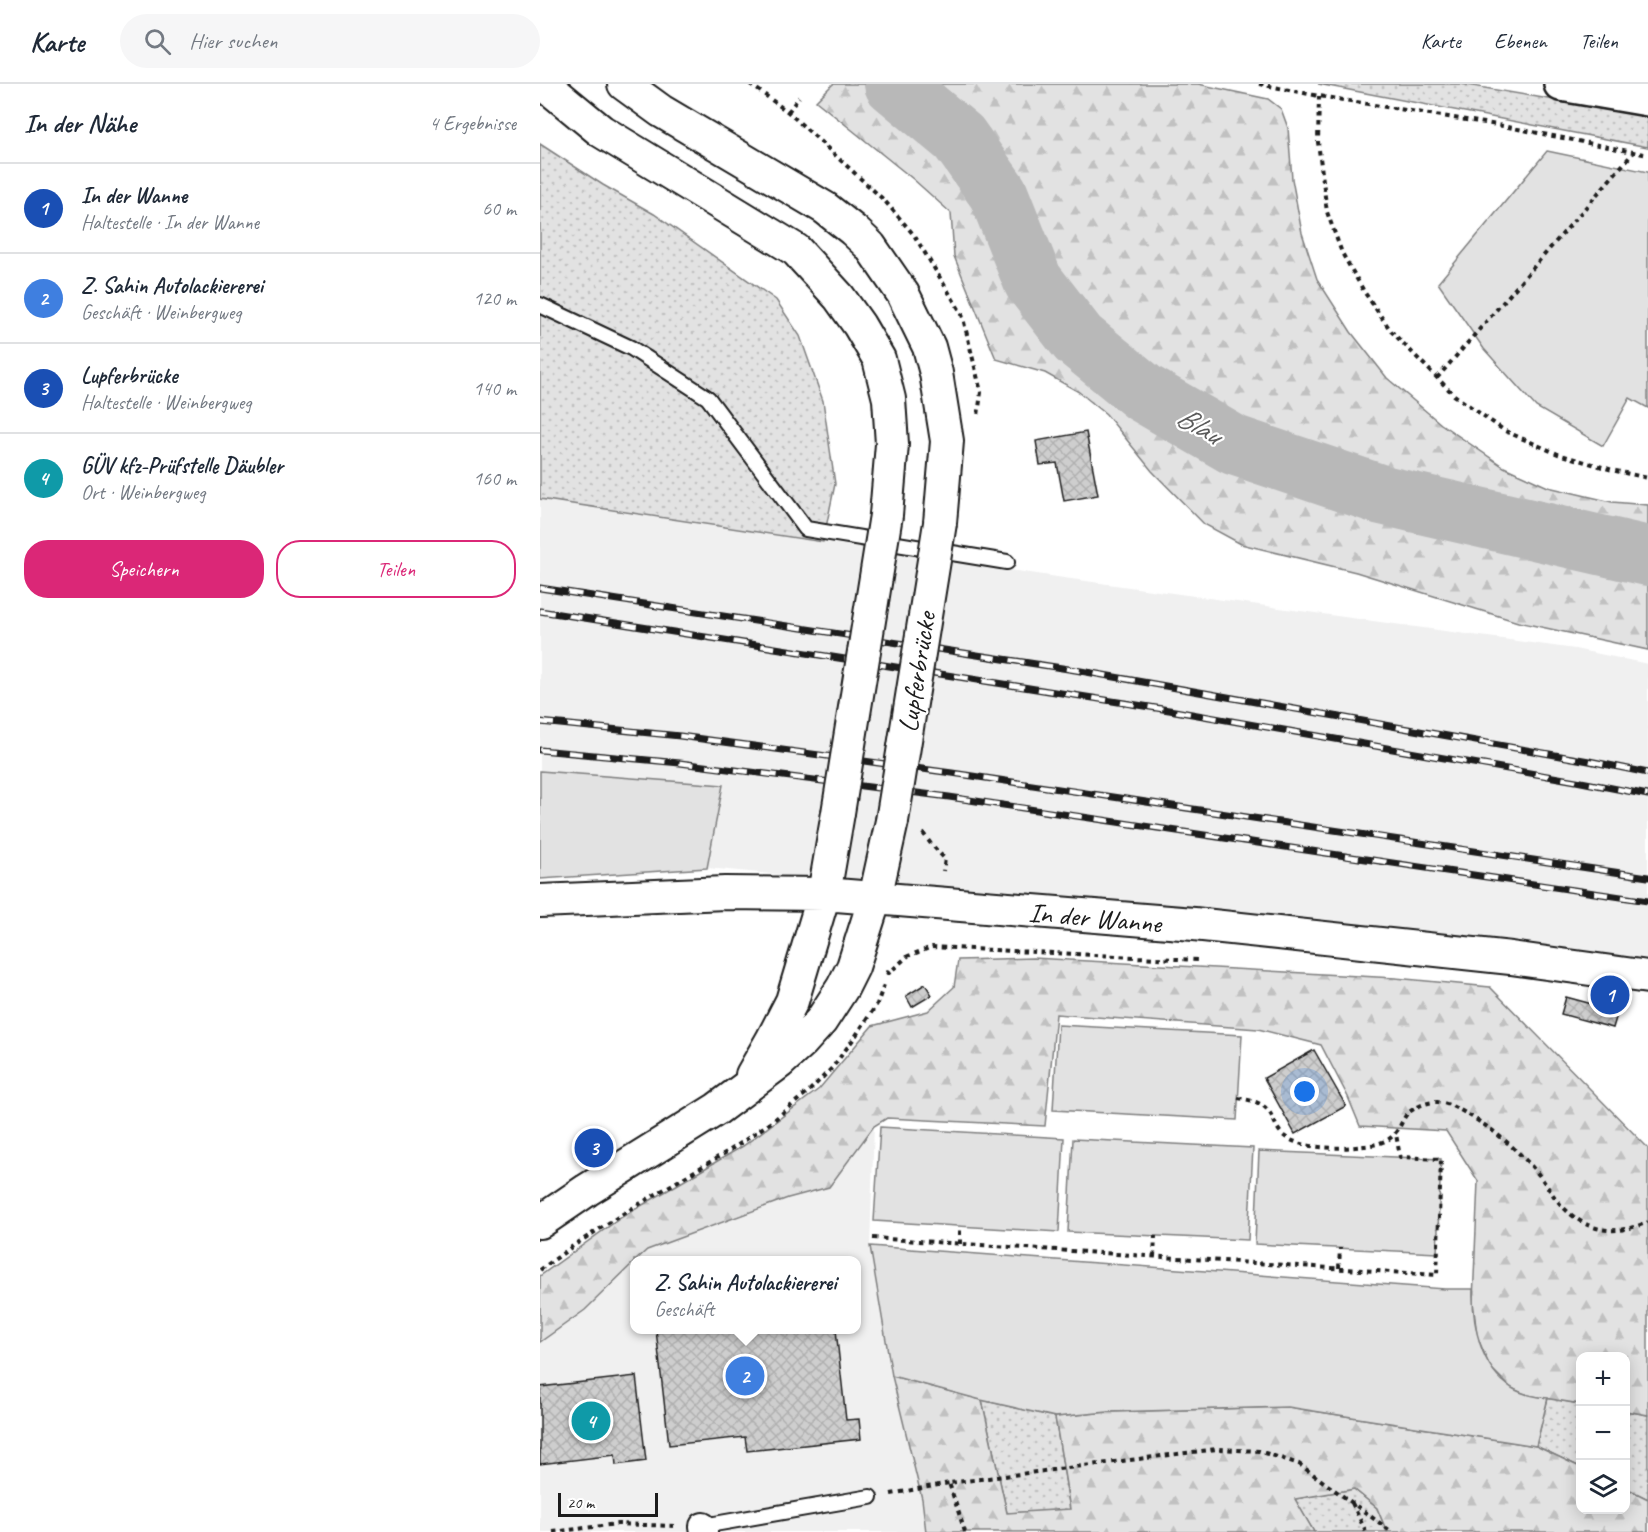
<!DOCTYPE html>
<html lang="de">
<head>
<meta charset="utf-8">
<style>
  body { margin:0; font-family:Caveat,sans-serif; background:#f6f6f7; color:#1f2937 }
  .controls { position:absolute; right:18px; bottom:18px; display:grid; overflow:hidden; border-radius:12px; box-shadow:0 3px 15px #0003 }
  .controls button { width:54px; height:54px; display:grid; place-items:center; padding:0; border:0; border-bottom:2px solid #e0e1e3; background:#fff; color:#1f2937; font:30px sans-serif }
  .scale { position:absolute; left:18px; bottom:15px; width:100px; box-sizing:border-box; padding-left:6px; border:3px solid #1c1c1c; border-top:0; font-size:16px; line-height:21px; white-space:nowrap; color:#1c1c1c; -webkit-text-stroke:4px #fff; paint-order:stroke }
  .you { position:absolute; left:765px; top:1008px; width:21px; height:21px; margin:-15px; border:4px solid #fff; border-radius:50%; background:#1a73e8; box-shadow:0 0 0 9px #1a73e833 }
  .badge { display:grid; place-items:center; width:39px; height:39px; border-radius:50%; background:#db2777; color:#fff; font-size:20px; font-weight:700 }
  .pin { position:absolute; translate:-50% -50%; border:3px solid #fff; box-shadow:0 2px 6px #0006 }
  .popup { position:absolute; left:90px; top:1172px; width:231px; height:78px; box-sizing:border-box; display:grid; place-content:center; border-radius:12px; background:#fff; filter:drop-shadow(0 2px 4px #0005); font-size:20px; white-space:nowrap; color:#747a83 }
  .popup b { font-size:22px; color:#1f2937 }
  .popup::after { content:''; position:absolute; left:50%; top:100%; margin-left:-12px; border:12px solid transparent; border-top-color:#fff }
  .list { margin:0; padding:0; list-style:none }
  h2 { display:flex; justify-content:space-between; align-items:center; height:78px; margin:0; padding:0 24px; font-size:26px }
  h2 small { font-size:20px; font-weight:400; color:#747a83 }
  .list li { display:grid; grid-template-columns:39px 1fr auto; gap:18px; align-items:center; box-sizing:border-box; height:90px; padding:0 24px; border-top:2px solid #e0e1e3 }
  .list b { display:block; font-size:22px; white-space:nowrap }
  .list p { margin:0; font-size:20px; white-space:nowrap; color:#747a83 }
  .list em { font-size:20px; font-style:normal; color:#747a83 }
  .actions { display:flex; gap:12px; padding:18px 24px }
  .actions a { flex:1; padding:14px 0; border:2px solid #db2777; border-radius:24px; text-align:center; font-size:21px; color:#db2777 }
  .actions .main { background:#db2777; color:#fff }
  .icon { flex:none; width:33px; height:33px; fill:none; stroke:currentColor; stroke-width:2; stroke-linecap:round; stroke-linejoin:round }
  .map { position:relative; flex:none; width:1108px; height:1448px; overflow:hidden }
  header { display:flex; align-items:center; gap:36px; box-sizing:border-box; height:84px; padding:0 30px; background:#fff; border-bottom:2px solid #e0e1e3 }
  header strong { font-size:28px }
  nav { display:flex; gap:33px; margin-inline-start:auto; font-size:21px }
  .search { width:420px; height:54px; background:#f6f6f7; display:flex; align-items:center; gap:15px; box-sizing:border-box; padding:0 21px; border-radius:33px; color:#747a83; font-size:22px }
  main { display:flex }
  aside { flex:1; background:#fff }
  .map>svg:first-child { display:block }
  .built { fill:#f0f0f0 }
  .grass { fill:url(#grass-dots); stroke:#7f7f7f; stroke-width:1.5 }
  .forest { fill:url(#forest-firs); stroke:#7f7f7f; stroke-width:1.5 }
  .garden { fill:#e2e2e2; stroke:#7f7f7f; stroke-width:1.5 }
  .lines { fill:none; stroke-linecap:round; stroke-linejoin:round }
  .river { stroke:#b8b8b8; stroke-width:60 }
  .building { fill:url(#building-cross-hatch); stroke:#1c1c1c; stroke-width:1.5 }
  .service-casing { stroke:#1c1c1c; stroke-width:18 }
  .minor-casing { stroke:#1c1c1c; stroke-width:30 }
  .tertiary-casing { stroke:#1c1c1c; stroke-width:36 }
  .primary-casing { stroke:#1c1c1c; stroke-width:38 }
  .path { stroke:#1c1c1c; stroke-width:4; stroke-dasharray:4.5 4.5; stroke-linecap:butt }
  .service { stroke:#fff; stroke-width:14 }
  .minor { stroke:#fff; stroke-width:26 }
  .tertiary { stroke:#fff; stroke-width:32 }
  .primary { stroke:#fff; stroke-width:33 }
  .rail-casing { stroke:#1c1c1c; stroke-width:7 }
  .rail { stroke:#fff; stroke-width:4.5; stroke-dasharray:14; stroke-linecap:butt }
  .tertiary-bridge-casing { stroke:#1c1c1c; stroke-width:36; stroke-linecap:butt }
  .tertiary-bridge { stroke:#fff; stroke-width:32 }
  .labels { text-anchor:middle; stroke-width:4.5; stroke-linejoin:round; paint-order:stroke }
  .street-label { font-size:28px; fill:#1c1c1c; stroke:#fff }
  .water-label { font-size:30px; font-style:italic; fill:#5a5a5a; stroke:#fff }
</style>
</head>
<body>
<header>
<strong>Karte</strong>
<div class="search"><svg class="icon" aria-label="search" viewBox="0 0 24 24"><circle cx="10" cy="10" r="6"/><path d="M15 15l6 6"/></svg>Hier suchen</div>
<nav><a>Karte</a><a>Ebenen</a><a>Teilen</a></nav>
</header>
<main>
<aside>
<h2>In der Nähe<small>4 Ergebnisse</small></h2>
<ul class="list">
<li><span class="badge" style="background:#1a4fb4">1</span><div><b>In der Wanne</b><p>Haltestelle · In der Wanne</p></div><em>60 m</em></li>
<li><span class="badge" style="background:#3f7fe0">2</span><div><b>Z. Sahin Autolackiererei</b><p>Geschäft · Weinbergweg</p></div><em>120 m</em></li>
<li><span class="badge" style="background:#1a4fb4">3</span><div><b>Lupferbrücke</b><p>Haltestelle · Weinbergweg</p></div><em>140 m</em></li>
<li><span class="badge" style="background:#0f9aa8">4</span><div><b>GÜV kfz-Prüfstelle Däubler</b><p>Ort · Weinbergweg</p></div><em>160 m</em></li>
</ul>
<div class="actions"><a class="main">Speichern</a><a>Teilen</a></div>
</aside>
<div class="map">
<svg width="1108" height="1448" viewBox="0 0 1108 1448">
  <defs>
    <pattern id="grass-dots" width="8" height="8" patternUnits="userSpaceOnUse" patternTransform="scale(1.5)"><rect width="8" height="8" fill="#e2e2e2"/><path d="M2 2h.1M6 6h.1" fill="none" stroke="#c1c1c1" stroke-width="1.8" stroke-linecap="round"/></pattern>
    <pattern id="forest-firs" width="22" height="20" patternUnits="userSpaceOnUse" patternTransform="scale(1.5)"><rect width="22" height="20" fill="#e2e2e2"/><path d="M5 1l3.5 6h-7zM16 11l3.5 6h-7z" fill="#c1c1c1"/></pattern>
    <pattern id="building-cross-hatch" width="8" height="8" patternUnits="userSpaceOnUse" patternTransform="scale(1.5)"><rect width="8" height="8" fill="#cecece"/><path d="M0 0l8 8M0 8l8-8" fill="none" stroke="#b0b0b0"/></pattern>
  </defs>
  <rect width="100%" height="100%" fill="#fff"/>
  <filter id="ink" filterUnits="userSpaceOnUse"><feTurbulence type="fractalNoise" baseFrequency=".0167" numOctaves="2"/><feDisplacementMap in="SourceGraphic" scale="12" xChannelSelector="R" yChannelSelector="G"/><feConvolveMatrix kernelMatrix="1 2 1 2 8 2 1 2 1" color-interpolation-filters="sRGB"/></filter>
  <g filter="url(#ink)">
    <path class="built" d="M 0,415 L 517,493 L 1035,565 L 1108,580 L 1108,874 L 167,784 L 183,701 L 0,687 Z
      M 334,1041 L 330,1162 L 352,1292 L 382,1416 L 386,1448 L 0,1448 L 0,1259 L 45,1226 L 94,1178 L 94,1246 L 316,1246 L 316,1176 L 96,1176 L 107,1166 L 248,1114 L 289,1103 Z"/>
    <path class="grass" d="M 778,0 L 921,0 L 1108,32 L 1108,63 Z
      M 0,60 L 63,101 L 114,130 L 236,216 L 260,252 L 283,317 L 295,400 L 283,458 L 0,415 Z
      M 1008,1314 L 1040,1320 L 1040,1383 L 996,1362 Z
      M 442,1316 L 515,1333 L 530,1426 L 467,1429 Z
      M 1086,1327 L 1108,1331 L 1108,1415 L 1086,1404 Z
      M 814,1405 L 837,1424 L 847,1448 L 774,1448 L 755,1415 Z"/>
    <path class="forest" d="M 293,0 L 658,0 L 728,15 L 741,25 L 748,44 L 752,95 L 762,149 L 777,195 L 811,248 L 847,294 L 901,340 L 964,383 L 1008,403 L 1072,418 L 1108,421 L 1108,566 L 978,538 L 816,488 L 701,460 L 664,440 L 612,387 L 566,330 L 539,308 L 505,289 L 456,275 L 414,172 L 411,129 L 373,95 L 276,17 Z
      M 493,874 L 855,894 L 950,903 L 1108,1064 L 1108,1331 L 1086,1327 L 1086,1272 L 1040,1272 L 1040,1320 L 987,1311 L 971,1304 L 950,1283 L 937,1252 L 933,1217 L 938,1097 L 906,1047 L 820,1042 L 808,1013 L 781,961 L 718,945 L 516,930 L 505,1042 L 347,1034 L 334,1042 L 289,1103 L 248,1114 L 107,1166 L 96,1176 L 94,1176 L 94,1178 L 45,1226 L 0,1258 L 0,1192 L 82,1133 L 203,1062 L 279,1005 L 332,942 L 388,927 L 414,903 L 418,876 Z
      M 352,1292 L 442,1316 L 467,1429 L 530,1425 L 515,1333 L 568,1328 L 748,1323 L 996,1362 L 1040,1383 L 1040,1426 L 1086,1426 L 1086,1404 L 1108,1415 L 1108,1448 L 847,1448 L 837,1424 L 814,1405 L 755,1415 L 774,1448 L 386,1448 L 382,1415 Z"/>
    <path class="garden" d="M 1007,67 L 1108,88 L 1108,324 L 1090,314 L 1063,362 L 996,323 L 944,265 L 898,199 Z
      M 0,687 L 183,701 L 167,784 L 0,795 Z
      M 518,941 L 702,951 L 697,1036 L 513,1026 Z
      M 340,1043 L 524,1054 L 519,1148 L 334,1137 Z
      M 533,1055 L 713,1064 L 708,1156 L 528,1148 Z
      M 719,1067 L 901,1075 L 897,1169 L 715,1160 Z
      M 330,1162 L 905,1205 L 933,1205 C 932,1240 940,1284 972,1304 C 983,1311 996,1313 1008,1314 L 996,1362 L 748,1323 L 568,1328 L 515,1333 L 441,1316 L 352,1292 Z"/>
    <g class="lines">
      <path class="river" d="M 354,0 L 419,54 L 458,109 L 493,197 L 538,255 L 604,309 L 694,361 L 842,411 L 1108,472"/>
    </g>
    <path class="building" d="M 546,348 L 558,411 L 524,417 L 517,379 L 500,381 L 496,357 Z
      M 385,900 L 392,911 L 372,923 L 366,912 Z
      M 1026,913 L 1078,927 L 1073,944 L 1021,930 Z
      M 774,966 L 806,1022 L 755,1050 L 724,994 Z
      M 116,1246 L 296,1246 L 306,1336 L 319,1335 L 321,1355 L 207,1367 L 205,1353 L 129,1361 Z
      M 96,1292 L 106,1377 L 76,1381 L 75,1371 L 0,1380 L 0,1303 Z"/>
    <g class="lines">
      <defs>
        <path id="service" d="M 0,221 L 91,264 L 168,314 L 266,445 L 467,478
          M 163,1442 L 330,1413"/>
        <path id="minor" d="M 163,1442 L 164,1448"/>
        <path id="tertiary" d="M 4,0 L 61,47 L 256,166 L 299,213 L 319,241 L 339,275 L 349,315 L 352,360 L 346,431
          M 84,0 L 121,27 L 285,124 L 313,146 L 330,162 L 363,210 L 389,263 L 396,289 L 407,357 L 400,439
          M 0,817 L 185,809 L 284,810 L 654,840 L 971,874 L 1108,893
          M 212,991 L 232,956 L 252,917 L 284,810 L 298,729
          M 0,1138 L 47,1106 L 177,1025 L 240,978 L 262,958 L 281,937 L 303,903 L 313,883 L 335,814 L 352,737"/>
        <path id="primary" d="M 1021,0 L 1108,15"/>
      </defs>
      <use href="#service" class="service-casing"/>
      <use href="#minor" class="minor-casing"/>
      <use href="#tertiary" class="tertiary-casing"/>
      <use href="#primary" class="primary-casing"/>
      <path class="path" d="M 210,0 L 248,28 L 344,116 L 374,151 L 422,230 L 441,308 L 438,332
        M 719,0 L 779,12 L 963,42 L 1108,71
        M 779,12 L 778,58 L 787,128 L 802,169 L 825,209 L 851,247 L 914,311 L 965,347 L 1018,370 L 1076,387 L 1108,394
        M 248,28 L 259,13
        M 897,294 L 1093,69
        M 383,749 L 391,760 L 405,775 L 403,787
        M 346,888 L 349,889 L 368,872 L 392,863 L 657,876
        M 698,1014 C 710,1016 723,1018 730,1029 C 735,1037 736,1045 744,1052 C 763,1066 802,1065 824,1062 C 835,1061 850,1058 856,1048 C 861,1042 863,1034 868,1029 C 875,1023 889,1017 898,1018 C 911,1019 932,1033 943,1040 C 961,1052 979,1068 994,1085 C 1004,1096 1011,1110 1021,1121 C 1047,1149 1075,1152 1108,1138
        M 333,1154 L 897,1191 L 901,1075 L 860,1073 L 856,1050
        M 420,1160 L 420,1142
        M 614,1173 L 615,1152
        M 799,1184 L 800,1164
        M 0,1186 L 33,1162 L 81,1131 L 195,1063 L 234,1036 L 270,1006 L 292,984 L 315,953 L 337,920 L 345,898
        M 351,1410 L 409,1399
        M 812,1419 L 826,1448
        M 13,1448 L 77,1440 L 135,1442
        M 425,1448 L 409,1399 L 677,1365 L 719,1367 L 759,1380 L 852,1448"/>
      <use href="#service" class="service"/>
      <use href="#minor" class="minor"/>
      <use href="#tertiary" class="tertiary"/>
      <use href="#primary" class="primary"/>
      <defs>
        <path id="rail" d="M 0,504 L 535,586 L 1049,677 L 1108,689
          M 0,527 L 629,626 L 1036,697 L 1108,711
          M 0,638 L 140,652 L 412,689 L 1108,793
          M 0,666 L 140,679 L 409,713 L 1108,817"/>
      </defs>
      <use href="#rail" class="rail-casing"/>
      <use href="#rail" class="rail"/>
      <defs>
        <path id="tertiary-bridge" d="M 298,729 L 346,431
          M 352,737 L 400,439"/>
      </defs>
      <use href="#tertiary-bridge" class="tertiary-bridge-casing"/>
      <use href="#tertiary-bridge" class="tertiary-bridge"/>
    </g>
  </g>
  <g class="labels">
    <g class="street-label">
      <text transform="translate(376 588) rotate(-81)" y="10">Lupferbrücke</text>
      <text transform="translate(555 833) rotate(5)" y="10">In der Wanne</text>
    </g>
    <g class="water-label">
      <text transform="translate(659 341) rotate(30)" y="10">Blau</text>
    </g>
  </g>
</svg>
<div class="controls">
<button>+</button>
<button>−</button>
<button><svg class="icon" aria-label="layers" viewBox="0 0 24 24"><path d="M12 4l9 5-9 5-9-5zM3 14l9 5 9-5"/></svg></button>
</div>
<div class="scale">20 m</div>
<div class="you"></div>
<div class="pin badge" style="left:1070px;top:911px;background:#1a4fb4">1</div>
<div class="pin badge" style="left:205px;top:1292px;background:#3f7fe0">2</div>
<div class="popup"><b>Z. Sahin Autolackiererei</b>Geschäft</div>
<div class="pin badge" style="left:54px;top:1064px;background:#1a4fb4">3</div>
<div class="pin badge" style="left:51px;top:1337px;background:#0f9aa8">4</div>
</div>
</main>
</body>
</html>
